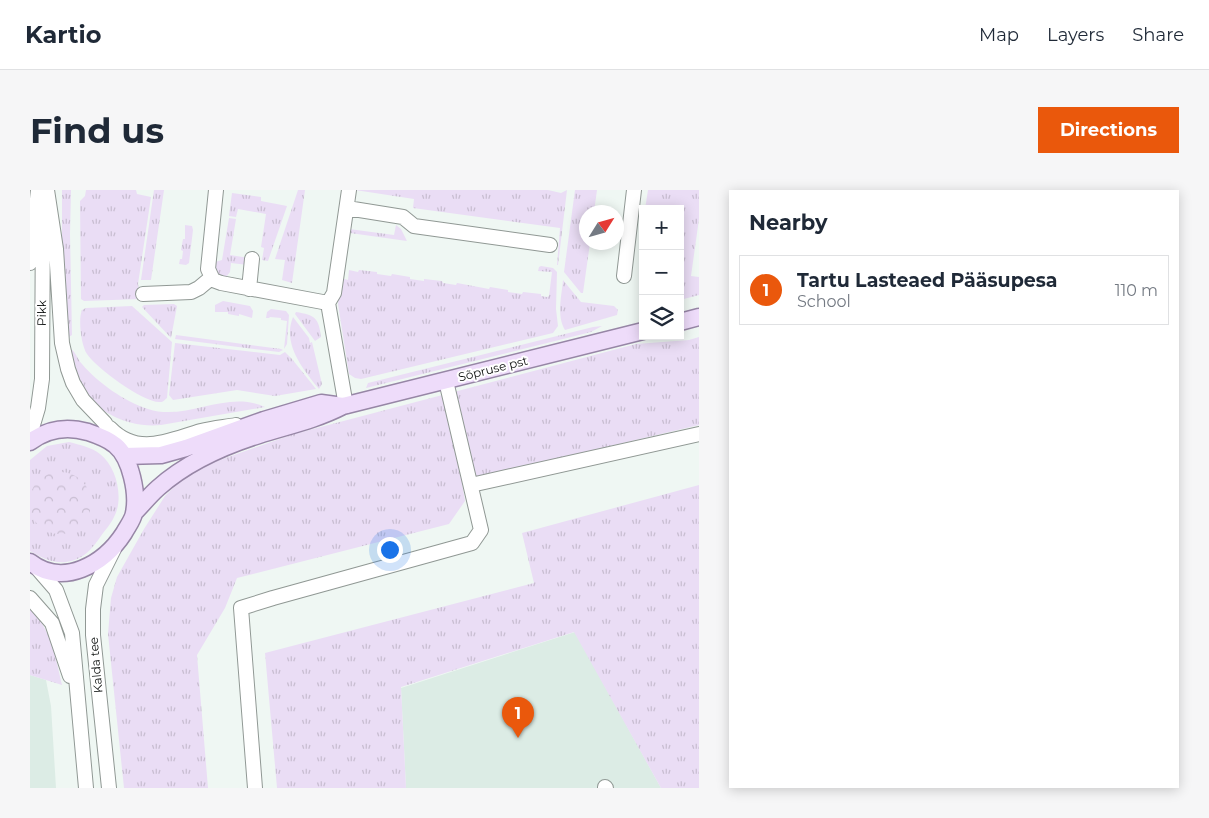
<!DOCTYPE html>
<html lang="en">
<head>
<meta charset="utf-8">
<style>
  body { margin:0; font-family:Montserrat,sans-serif; background:#f6f6f7; color:#1f2937 }
  .controls { position:absolute; right:15px; top:15px; display:grid; overflow:hidden; border-radius:0px; box-shadow:0 2px 12px #0003 }
  .controls button { width:45px; height:45px; display:grid; place-items:center; padding:0; border:0; border-bottom:1px solid #e0e1e3; background:#fff; color:#1f2937; font:25px sans-serif }
  .compass { position:absolute; left:549px; top:15px; width:45px; height:45px; border-radius:50%; background:#fff; box-shadow:0 2px 12px #0003; rotate:53deg }
  .you { position:absolute; left:359px; top:359px; width:18px; height:18px; margin:-12px; border:4px solid #fff; border-radius:50%; background:#1a73e8; box-shadow:0 0 0 8px #1a73e833 }
  .badge { display:grid; place-items:center; width:32px; height:32px; border-radius:50%; background:#ea580c; color:#fff; font-size:16px; font-weight:700 }
  .pin { position:absolute; translate:-50% -41px; filter:drop-shadow(0 1px 2px #0008) }
  .pin::after { content:''; position:absolute; top:26px; width:18px; height:15px; background:inherit; clip-path:polygon(0 0,100% 0,50% 100%) }
  .list { margin:0; padding:0; list-style:none }
  h2 { display:flex; justify-content:space-between; align-items:center; height:65px; margin:0; padding:0 20px; font-size:21px }
  h2 small { font-size:16px; font-weight:400; color:#747a83 }
  .list li { display:grid; grid-template-columns:32px 1fr auto; gap:15px; align-items:center; box-sizing:border-box; height:70px; margin:0 10px 10px; padding:0 10px; border:1px solid #e0e1e3; border-radius:0px }
  .list b { display:block; font-size:19px; white-space:nowrap }
  .list p { margin:0; font-size:16px; white-space:nowrap; color:#747a83 }
  .list em { font-size:16px; font-style:normal; color:#747a83 }
  .icon { flex:none; width:28px; height:28px; fill:none; stroke:currentColor; stroke-width:2; stroke-linecap:round; stroke-linejoin:round }
  .map { position:relative; flex:none; width:669px; height:598px; overflow:hidden; border-radius:0px }
  header { display:flex; align-items:center; gap:30px; box-sizing:border-box; height:70px; padding:0 25px; background:#fff; border-bottom:1px solid #e0e1e3 }
  header strong { font-size:24px }
  nav { display:flex; gap:28px; margin-inline-start:auto; font-size:18px }
  .intro { display:flex; align-items:center; justify-content:space-between; box-sizing:border-box; height:120px; padding:0 30px }
  h1 { margin:0; font-size:35px }
  .button { padding:12px 22px; border-radius:0px; background:#ea580c; color:#fff; font-size:18px; font-weight:700 }
  main { display:flex; gap:30px; padding:0 30px }
  aside { flex:1; background:#fff; border-radius:0px; box-shadow:0 2px 12px #0003 }
  .map>svg:first-child { display:block }
  .built { fill:#dcece5 }
  .grass { fill:url(#grass-tufts) }
  .forest { fill:url(#forest-crowns) }
  .lines { fill:none; stroke-linecap:round; stroke-linejoin:round }
  .minor-casing { stroke:#909894; stroke-width:16 }
  .major-casing { stroke:#9786a6; stroke-width:19 }
  .minor { stroke:#fff; stroke-width:14 }
  .major { stroke:#eedcfa; stroke-width:16 }
  .labels { text-anchor:middle; stroke-width:4; stroke-linejoin:round; paint-order:stroke }
  .street-label { font-size:12px; fill:#0d100f; stroke:#fff }
</style>
</head>
<body>
<header>
<strong>Kartio</strong>
<nav><a>Map</a><a>Layers</a><a>Share</a></nav>
</header>
<div class="intro"><h1>Find us</h1><a class="button">Directions</a></div>
<main>
<div class="map">
<svg width="669" height="598" viewBox="0 0 669 598">
  <defs>
    <pattern id="grass-tufts" width="24" height="20" patternUnits="userSpaceOnUse" patternTransform="scale(1.25)"><rect width="24" height="20" fill="#eaddf5"/><path d="M3 7l-1-3M5 7V3M7 7l1-3M15 17l-1-3M17 17v-4M19 17l1-3" fill="none" stroke="#c8bdd1"/></pattern>
    <pattern id="forest-crowns" width="20" height="18" patternUnits="userSpaceOnUse" patternTransform="scale(1.25)"><rect width="20" height="18" fill="#eaddf5"/><path d="M2 6a3 3 0 1 1 6 0M12 15a3 3 0 1 1 6 0" fill="none" stroke="#c8bdd1"/></pattern>
  </defs>
  <rect width="100%" height="100%" fill="#eff7f3"/>
  <path class="built" d="M 545,442 L 631,598 L 376,598 L 371,498 Z
    M 0,485 L 16,490 L 21,516 L 26,598 L 0,598 Z"/>
  <path class="grass" d="M 32,0 L 41,0 L 40,44 L 42,145 L 37,148 L 32,76 Z
    M 56,0 L 106,0 L 107,4 L 121,7 L 108,94 L 111,109 L 54,111 L 51,109 L 50,11 L 55,6 Z
    M 124,0 L 134,0 L 121,90 L 111,90 Z
    M 268,0 L 275,0 L 262,93 L 252,90 L 255,70 L 245,69 Z
    M 325,0 L 518,0 L 531,3 L 537,0 L 528,75 L 527,75 L 530,38 L 383,18 L 384,9 Z
    M 545,0 L 567,0 L 564,22 L 556,22 L 556,52 L 560,53 L 553,103 L 551,103 L 534,82 Z
    M 618,0 L 669,0 L 669,29 L 661,86 L 669,87 L 669,105 L 650,110 L 650,19 L 615,19 Z
    M 202,3 L 231,7 L 231,11 L 257,16 L 238,71 L 232,70 L 234,58 L 231,57 L 236,24 L 208,19 L 206,27 L 199,26 Z
    M 199,28 L 206,29 L 200,65 L 219,68 L 218,75 L 201,73 L 200,82 L 196,87 L 184,85 L 185,72 L 192,70 Z
    M 155,35 L 162,36 L 163,40 L 159,73 L 156,75 L 149,74 L 150,69 L 152,69 L 153,61 L 151,60 L 153,49 L 155,49 Z
    M 366,35 L 371,39 L 377,51 L 320,43 L 319,39 L 364,45 Z
    M 511,76 L 523,78 L 527,82 L 526,119 L 528,136 L 523,143 L 331,189 L 325,188 L 319,184 L 308,114 L 311,88 L 318,90 L 319,80 L 328,82 L 329,80 L 347,82 L 347,84 L 361,86 L 362,84 L 380,87 L 380,89 L 394,91 L 394,89 L 412,91 L 413,93 L 426,95 L 427,93 L 459,99 L 460,97 L 478,100 L 478,102 L 492,104 L 493,102 L 511,104 L 511,106 L 517,107 L 519,106 L 522,82 L 508,81 L 509,77 Z
    M 533,90 L 551,112 L 584,116 L 588,120 L 587,125 L 535,140 C 526,126 532,104 533,90 Z
    M 193,111 L 220,116 L 223,121 L 222,128 L 209,124 L 209,126 L 198,124 L 198,122 L 185,122 L 185,115 Z
    M 144,114 L 147,116 L 141,148 L 112,117 L 114,115 Z
    M 102,116 L 142,152 L 137,208 C 134,210 134,212 130,212 C 114,213 66,178 57,164 C 51,155 48,129 52,120 L 56,118 Z
    M 241,119 L 256,121 L 259,125 L 257,154 L 254,159 L 257,131 L 251,130 L 251,128 L 240,127 L 239,128 L 236,128 L 237,122 Z
    M 266,122 C 285,125 289,128 291,147 L 285,151 L 265,124 Z
    M 263,127 L 279,148 L 280,153 L 282,152 L 292,194 L 289,199 C 273,179 252,154 263,127 Z
    M 572,136 L 561,142 L 336,198 L 338,193 L 563,137 Z
    M 146,145 L 251,159 L 253,160 L 249,162 L 145,149 Z
    M 669,147 L 669,235 L 454,286 L 432,293 L 435,311 L 419,334 L 207,388 L 195,418 L 167,465 L 178,598 L 94,598 L 78,444 L 81,408 L 87,387 L 114,339 L 135,306 L 149,292 L 166,280 L 184,272 L 264,244 L 606,154 L 659,150 Z
    M 145,153 L 250,165 L 255,162 L 262,169 L 286,199 L 245,206 L 207,200 L 143,210 L 139,205 Z
    M 37,158 C 46,159 46,168 52,174 C 67,192 95,212 118,219 C 157,232 196,199 235,217 L 131,235 C 100,238 66,224 51,195 C 45,183 42,170 37,158 Z
    M 39,252 C 50,255 61,257 70,264 C 87,277 94,309 84,327 C 81,334 75,340 71,346 C 62,359 53,370 36,372 C 23,374 11,367 0,361 L 0,270 L 17,256 Z
    M 669,295 L 669,598 L 631,598 L 544,442 L 371,497 L 376,598 L 247,598 L 235,463 L 504,393 L 492,343 Z
    M 0,419 C 21,438 26,469 32,495 L 0,485 Z"/>
  <path class="forest" d="M-1 313a31 31 0 1 1 62 0a31 31 0 1 1-62 0Z"/>
  <g class="lines">
    <defs>
      <path id="minor" d="M 17,0 L 26,59 L 32,153 L 38,179 L 43,193 L 53,210 L 75,233 L 85,255
        M 186,0 L 178,79 L 183,90 L 191,93 L 298,113
        M 317,18 L 373,27 L 384,36 L 520,55
        M 0,73 L 8,0
        M 594,86 L 604,0
        M 219,99 L 222,69
        M 113,104 L 161,102 L 169,98 L 181,88
        M 316,216 L 298,113 L 304,103 L 319,0
        M 80,238 C 108,267 139,250 171,241 C 183,238 195,237 206,235
        M 0,245 L 8,218 L 12,189 L 13,21
        M 441,295 L 669,244
        M 6,377 L 26,400 L 42,443 L 56,598
        M 0,408 L 22,433 L 40,486
        M 575,597 L 576,598
        M 79,598 L 63,445 L 63,419 L 66,395 L 84,359
        M 225,598 L 211,418 L 243,408 L 442,353 L 451,340 L 416,191"/>
      <path id="major" d="M 650,132 L 669,127
        M 0,252 C 17,239 37,236 58,242 C 67,245 78,249 85,255 C 101,268 108,304 104,323 C 103,330 97,337 94,343 C 74,374 33,398 0,372
        M 94,266 L 131,265 L 156,258 L 234,230 L 291,213 L 313,216
        M 104,323 C 112,315 119,306 128,298 C 156,273 194,256 229,245 C 257,236 286,230 313,216 L 613,141"/>
    </defs>
    <use href="#minor" class="minor-casing"/>
    <use href="#major" class="major-casing"/>
    <use href="#minor" class="minor"/>
    <use href="#major" class="major"/>
  </g>
  <g class="labels">
    <g class="street-label">
      <text transform="translate(12 123) rotate(-89)" y="4">Pikk</text>
      <text transform="translate(463 179) rotate(-14)" y="4">Sõpruse pst</text>
      <text transform="translate(66 475) rotate(-95)" y="4">Kalda tee</text>
    </g>
  </g>
</svg>
<div class="controls">
<button>+</button>
<button>−</button>
<button><svg class="icon" aria-label="layers" viewBox="0 0 24 24"><path d="M12 4l9 5-9 5-9-5zM3 14l9 5 9-5"/></svg></button>
</div>
<svg class="compass" viewBox="-18 -18 36 36"><path d="M0-13l5 13h-10z" fill="#e53935"/><path d="M0 13l5-13h-10z" fill="#747a83"/></svg>
<div class="you"></div>
<div class="pin badge" style="left:488px;top:548px">1</div>
</div>
<aside>
<h2>Nearby<small></small></h2>
<ul class="list">
<li><span class="badge">1</span><div><b>Tartu Lasteaed Pääsupesa</b><p>School</p></div><em>110 m</em></li>
</ul>
</aside>
</main>
</body>
</html>
